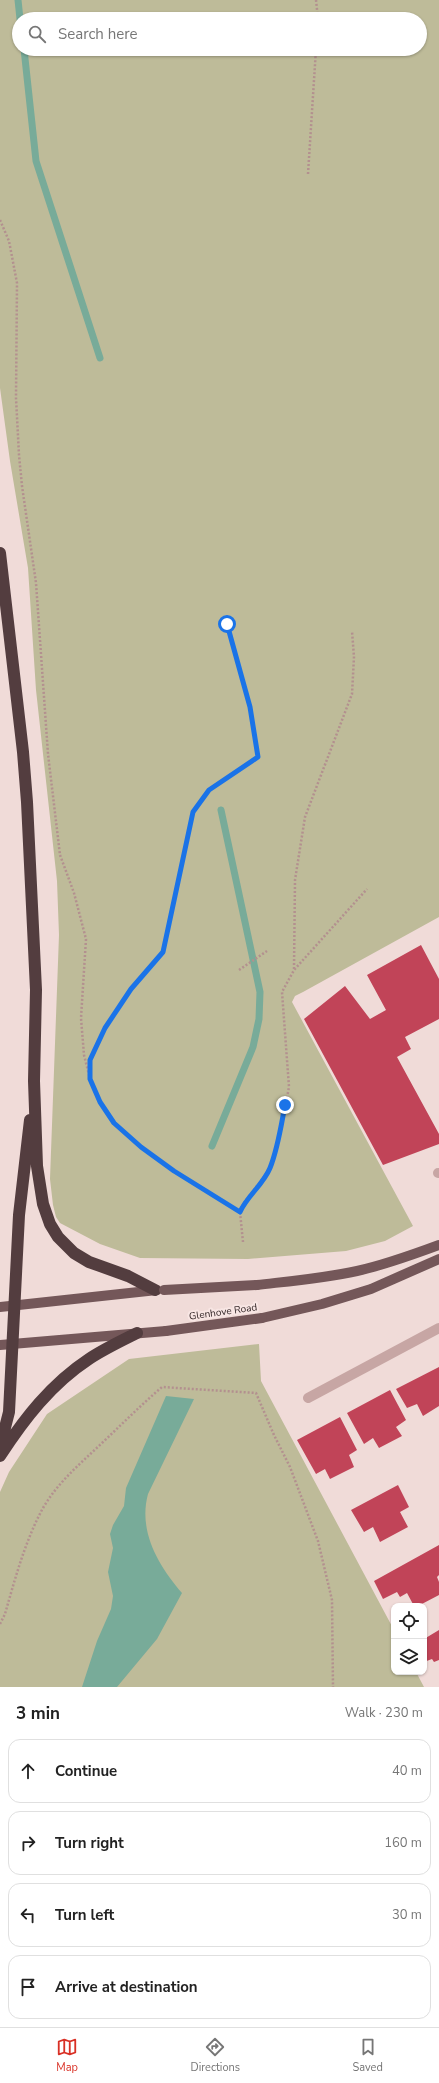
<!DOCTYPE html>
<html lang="en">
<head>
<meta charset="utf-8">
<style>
  body { margin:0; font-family:"Nunito Sans",sans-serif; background:#f6f6f6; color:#222 }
  .controls { position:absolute; right:12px; bottom:12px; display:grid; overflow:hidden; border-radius:8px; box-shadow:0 1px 3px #0004 }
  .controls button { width:36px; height:36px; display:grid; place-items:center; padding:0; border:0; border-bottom:1px solid #e0e0e0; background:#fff; color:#222; font:20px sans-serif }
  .stop { position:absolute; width:12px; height:12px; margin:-9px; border:3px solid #1a73e8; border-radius:50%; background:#fff }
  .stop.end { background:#1a73e8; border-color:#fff; box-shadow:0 1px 4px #0008 }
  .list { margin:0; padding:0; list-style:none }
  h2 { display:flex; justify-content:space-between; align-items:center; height:52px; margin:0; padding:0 16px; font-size:17px }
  h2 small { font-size:13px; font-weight:400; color:#767676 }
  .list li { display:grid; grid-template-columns:26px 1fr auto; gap:12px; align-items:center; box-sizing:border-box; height:64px; margin:0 8px 8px; padding:0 8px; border:1px solid #e0e0e0; border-radius:12px }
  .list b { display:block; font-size:15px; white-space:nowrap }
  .list em { font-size:13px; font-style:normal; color:#767676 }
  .icon { flex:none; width:22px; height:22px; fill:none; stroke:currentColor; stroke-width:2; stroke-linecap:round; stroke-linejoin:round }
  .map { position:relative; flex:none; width:439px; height:1687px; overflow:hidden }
  .search { position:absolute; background:#fff; box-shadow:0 1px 3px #0004; left:12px; right:12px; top:12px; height:44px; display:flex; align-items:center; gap:10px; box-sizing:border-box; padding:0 14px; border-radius:22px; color:#767676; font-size:15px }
  .sheet { height:340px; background:#fff }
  nav { display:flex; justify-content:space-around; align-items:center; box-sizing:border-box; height:56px; border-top:1px solid #e0e0e0; background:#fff; font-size:11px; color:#767676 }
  nav a { display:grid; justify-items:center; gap:2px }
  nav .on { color:#d93025 }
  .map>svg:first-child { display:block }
  .green { fill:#bebb99; fill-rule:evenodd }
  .water { fill:#78ab99 }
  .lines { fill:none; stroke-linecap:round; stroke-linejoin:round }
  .stream { stroke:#78ab99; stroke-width:7 }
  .building { fill:#c14458 }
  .path { stroke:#b3908f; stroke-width:2.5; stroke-dasharray:2 2; stroke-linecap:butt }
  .minor { stroke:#c7a6a4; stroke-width:10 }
  .major { stroke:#745759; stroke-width:10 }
  .highway { stroke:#533d3f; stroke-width:12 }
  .major-bridge { stroke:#745759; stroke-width:10 }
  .route { stroke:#1a73e8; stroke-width:5 }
  .labels { text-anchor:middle; stroke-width:4; stroke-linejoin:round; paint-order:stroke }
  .street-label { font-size:10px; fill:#332627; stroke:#f8e6e4 }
</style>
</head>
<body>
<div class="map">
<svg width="439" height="1687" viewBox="0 0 439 1687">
  <rect width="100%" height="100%" fill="#f0dbd8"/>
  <path class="green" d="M 0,0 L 439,0 L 439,917 L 303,992 L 295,996 L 292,1002 L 413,1226 L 385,1241 L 346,1251 L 248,1259 L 140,1258 L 100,1244 L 60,1223 L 56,1217 L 53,1205 L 50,1179 L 59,935 L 57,881 L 36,690 L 28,568 L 10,461 L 0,388 ZM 19,19 L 420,19 L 420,49 L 19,49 Z
    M 259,1344 L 261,1381 L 394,1630 L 394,1672 L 416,1672 L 424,1687 L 0,1687 L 0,1492 L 9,1472 L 47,1414 L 129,1359 Z"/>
  <path class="water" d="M 166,1396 L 194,1399 L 148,1494 C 138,1531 158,1565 182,1593 L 157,1639 L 117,1687 L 82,1687 L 97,1641 L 111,1609 L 113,1596 L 108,1572 L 113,1548 L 110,1534 L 113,1525 L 124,1506 L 126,1488 Z"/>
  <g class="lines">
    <path class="stream" d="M 18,0 L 20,19
      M 24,49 L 36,161 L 100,358
      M 212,1146 L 253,1047 L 259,1019 L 260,992 L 221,810"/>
  </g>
  <path class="building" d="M 421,945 L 439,979 L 439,1019 L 405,1037 L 411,1049 L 397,1057 L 439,1134 L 439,1144 L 383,1165 L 304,1019 L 345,986 L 370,1019 L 386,1010 L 367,975 Z
    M 439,1367 L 439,1406 L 423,1416 L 417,1404 L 407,1408 L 396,1389 Z
    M 390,1390 L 406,1420 L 396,1427 L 402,1436 L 379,1448 L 373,1438 L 364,1444 L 347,1413 Z
    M 340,1417 L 357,1450 L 349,1455 L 354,1467 L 330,1479 L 325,1469 L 316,1474 L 297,1440 Z
    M 398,1485 L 409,1507 L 400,1512 L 408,1527 L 380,1542 L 373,1527 L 364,1532 L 351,1510 Z
    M 439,1545 L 439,1575 L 437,1577 L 439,1582 L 439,1595 L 418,1606 L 414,1606 L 407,1593 L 400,1597 L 397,1592 L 383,1599 L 374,1581 Z
    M 439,1630 L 439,1660 L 434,1662 L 432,1659 L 424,1662 L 424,1639 Z"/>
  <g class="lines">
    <path class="path" d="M 316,0 L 318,19
      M 308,174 L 316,49
      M 0,220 L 9,241 L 17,283 L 16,398 L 19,455 L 22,486 L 36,583 L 48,754 L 60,855 L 74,893 L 86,939 L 81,1018 L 84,1055 L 90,1079
      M 227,624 L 250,707 L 258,757 L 209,790 L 193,813 L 163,951 L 131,989 L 105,1028 L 91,1060 L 90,1079 L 100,1102 L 113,1123 L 141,1147 L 174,1171 L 240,1212
      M 294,969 L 295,880 L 305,817 L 352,694 L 354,657 L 352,631
      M 239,970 L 267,951
      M 243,1242 L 240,1212 L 243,1204 L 270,1169 L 279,1139 L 289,1087 L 282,992 L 294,970 L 367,889
      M 0,1624 L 5,1614 C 15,1579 25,1541 43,1508 C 58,1482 80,1464 102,1443 C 122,1424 141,1405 162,1387 L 256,1393 L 274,1435 L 290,1467 L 318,1541 L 332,1600 L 333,1687"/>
    <path class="minor" d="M 438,1173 L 439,1173
      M 308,1398 L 439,1328"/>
    <path class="major" d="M 257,1285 C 291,1281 324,1278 357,1271 C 385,1265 412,1255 439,1245
      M 0,1307 L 157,1290
      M 262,1318 L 322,1304 L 371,1289 L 439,1259
      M 0,1345 L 166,1331"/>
    <path class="highway" d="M 0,553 L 23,752 L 27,802 L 36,990 L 34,1081 L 37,1166 L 43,1204 L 50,1224 L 58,1237 L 74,1253 L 89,1262 L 128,1276 L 155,1290
      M 0,1447 L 9,1412 L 19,1215 L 30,1120
      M 0,1456 C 24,1419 51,1384 89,1359 C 104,1349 121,1341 137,1333"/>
    <path class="major-bridge" d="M 164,1290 L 257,1285
      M 166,1331 L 262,1318"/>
  </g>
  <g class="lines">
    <path class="route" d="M 227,624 L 250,707 L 258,757 L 209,790 L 193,812 L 163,952 L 131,989 L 105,1028 L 90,1060 L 90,1079 L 100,1102 L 114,1123 L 141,1147 L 174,1171 L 240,1212 C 247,1196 263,1185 270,1168 C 278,1148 281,1126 285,1105"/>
  </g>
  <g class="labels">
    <g class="street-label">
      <text transform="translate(223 1311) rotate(-8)" y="4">Glenhove Road</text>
    </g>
  </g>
</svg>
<div class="controls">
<button><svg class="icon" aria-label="locate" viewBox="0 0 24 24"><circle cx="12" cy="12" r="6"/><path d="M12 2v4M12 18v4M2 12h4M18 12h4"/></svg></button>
<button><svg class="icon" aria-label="layers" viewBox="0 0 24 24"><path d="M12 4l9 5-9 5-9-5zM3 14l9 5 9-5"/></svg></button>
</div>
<div class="stop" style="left:227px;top:624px"></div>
<div class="stop end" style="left:285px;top:1105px"></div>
<div class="search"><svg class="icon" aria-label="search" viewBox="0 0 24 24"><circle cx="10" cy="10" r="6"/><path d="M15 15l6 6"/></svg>Search here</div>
</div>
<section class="sheet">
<h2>3 min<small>Walk · 230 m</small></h2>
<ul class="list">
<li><svg class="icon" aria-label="ahead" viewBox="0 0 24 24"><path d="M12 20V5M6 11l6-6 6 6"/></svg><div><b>Continue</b></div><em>40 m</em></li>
<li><svg class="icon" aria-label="right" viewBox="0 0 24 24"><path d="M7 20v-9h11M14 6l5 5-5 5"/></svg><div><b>Turn right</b></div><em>160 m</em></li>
<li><svg class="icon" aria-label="left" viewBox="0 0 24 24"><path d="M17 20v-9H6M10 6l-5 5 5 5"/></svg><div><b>Turn left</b></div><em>30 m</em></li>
<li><svg class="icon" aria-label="arrive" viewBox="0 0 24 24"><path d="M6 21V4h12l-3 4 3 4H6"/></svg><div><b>Arrive at destination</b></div></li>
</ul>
</section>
<nav>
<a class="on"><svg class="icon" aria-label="map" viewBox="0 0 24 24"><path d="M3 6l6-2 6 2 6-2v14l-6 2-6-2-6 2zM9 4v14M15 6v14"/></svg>Map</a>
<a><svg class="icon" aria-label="directions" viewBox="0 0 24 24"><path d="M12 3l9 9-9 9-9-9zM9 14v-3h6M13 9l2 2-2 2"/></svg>Directions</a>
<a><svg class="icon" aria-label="saved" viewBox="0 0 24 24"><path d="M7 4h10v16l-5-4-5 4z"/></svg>Saved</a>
</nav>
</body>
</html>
